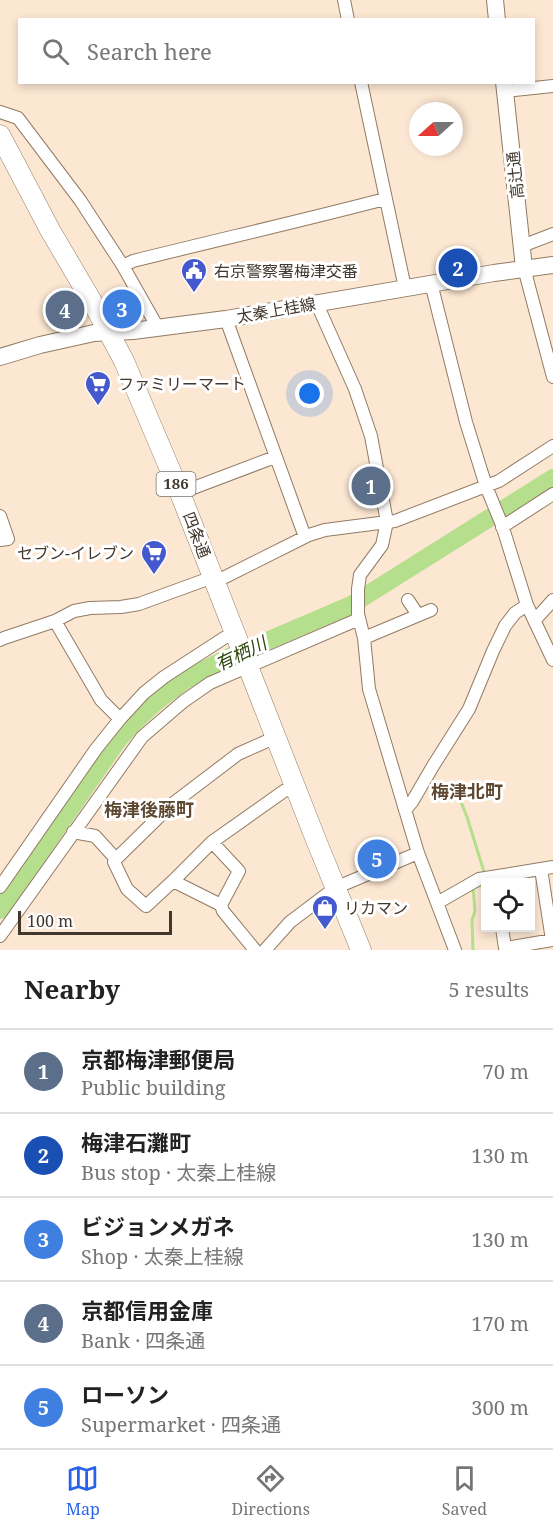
<!DOCTYPE html>
<html lang="en">
<head>
<meta charset="utf-8">
<style>
  body { margin:0; font-family:"Noto Serif","Noto Sans JP",serif; background:#f6f6f6; color:#222 }
  .controls { position:absolute; right:18px; bottom:18px; display:grid; overflow:hidden; border-radius:0px; box-shadow:0 3px 9px #0003 }
  .controls button { width:54px; height:54px; display:grid; place-items:center; padding:0; border:0; border-bottom:2px solid #e0e0e0; background:#fff; color:#222; font:30px sans-serif }
  .compass { position:absolute; left:409px; top:102px; width:54px; height:54px; border-radius:50%; background:#fff; box-shadow:0 3px 9px #0003; rotate:249deg }
  .scale { position:absolute; left:18px; bottom:15px; width:154px; box-sizing:border-box; padding-left:6px; border:3px solid #41372c; border-top:0; font-size:16px; line-height:21px; white-space:nowrap; color:#41372c; -webkit-text-stroke:4px #fff; paint-order:stroke }
  .you { position:absolute; left:310px; top:394px; width:21px; height:21px; margin:-15px; border:4px solid #fff; border-radius:50%; background:#1a73e8; box-shadow:0 0 0 9px #1a73e833 }
  .badge { display:grid; place-items:center; width:39px; height:39px; border-radius:50%; background:#2563eb; color:#fff; font-size:20px; font-weight:700 }
  .pin { position:absolute; translate:-50% -50%; border:3px solid #fff; box-shadow:0 2px 6px #0006 }
  .list { margin:0; padding:0; list-style:none }
  h2 { display:flex; justify-content:space-between; align-items:center; height:78px; margin:0; padding:0 24px; font-size:26px }
  h2 small { font-size:20px; font-weight:400; color:#767676 }
  .list li { display:grid; grid-template-columns:39px 1fr auto; gap:18px; align-items:center; box-sizing:border-box; height:84px; padding:0 24px; border-top:2px solid #e0e0e0 }
  .list b { display:block; font-size:22px; white-space:nowrap }
  .list p { margin:0; font-size:20px; white-space:nowrap; color:#767676 }
  .list em { font-size:20px; font-style:normal; color:#767676 }
  .icon { flex:none; width:33px; height:33px; fill:none; stroke:currentColor; stroke-width:2; stroke-linecap:round; stroke-linejoin:round }
  .map { position:relative; flex:none; width:553px; height:950px; overflow:hidden }
  .search { position:absolute; background:#fff; box-shadow:0 3px 9px #0003; left:18px; right:18px; top:18px; height:66px; display:flex; align-items:center; gap:15px; box-sizing:border-box; padding:0 21px; border-radius:0px; color:#767676; font-size:22px }
  .sheet { height:498px; background:#fff }
  nav { display:flex; justify-content:space-around; align-items:center; box-sizing:border-box; height:84px; border-top:2px solid #e0e0e0; background:#fff; font-size:16px; color:#767676 }
  nav a { display:grid; justify-items:center; gap:3px }
  nav .on { color:#2563eb }
  .map>svg:first-child { display:block }
  .lines { fill:none; stroke-linecap:round; stroke-linejoin:round }
  .stream { stroke:#b5de8d; stroke-width:3 }
  .river { stroke:#b5de8d; stroke-width:18 }
  .street-casing { stroke:#927b63; stroke-width:14 }
  .secondary-casing { stroke:#927b63; stroke-width:18 }
  .primary-casing { stroke:#927b63; stroke-width:21 }
  .street { stroke:#fff; stroke-width:12 }
  .secondary { stroke:#fff; stroke-width:16 }
  .primary { stroke:#fff; stroke-width:20 }
  .labels { text-anchor:middle; stroke-width:6; stroke-linejoin:round; paint-order:stroke }
  .shield { fill:#fff; stroke:#7a736b; stroke-width:1.5 }
  .shield-label { font-size:15px; font-weight:bold; fill:#41372c }
  .street-label { font-size:16px; fill:#41372c; stroke:#fff }
  .poi-label { font-size:16px; fill:#41372c; stroke:#fff; text-anchor:start }
  .water-label { font-size:18px; font-style:italic; fill:#2e460d; stroke:#fff }
  .neighbourhood-label { font-size:18px; font-weight:bold; fill:#5e4832; stroke:#fff }
</style>
</head>
<body>
<div class="map">
<svg width="553" height="950" viewBox="0 0 553 950">
  <rect width="100%" height="100%" fill="#fce7d2"/>
  <g class="lines">
    <path class="stream" d="M 460,786 L 461,802 L 467,817 L 485,875
      M 473,950 L 472,920 L 475,911 L 473,887 L 486,885"/>
    <path class="river" d="M 0,910 L 118,740 L 134,722 L 157,701 L 185,680 L 227,658 L 351,605 L 553,478"/>
    <defs>
      <path id="street" d="M 344,0 L 348,20
        M 361,82 L 405,288
        M 505,91 L 553,86
        M 0,112 L 18,118 L 80,200 L 123,266 L 133,261 C 217,240 301,221 385,199
        M 522,246 L 553,234
        M 123,266 L 158,328
        M 524,268 L 553,377
        M 431,283 L 466,422 L 486,486 L 502,525 L 527,605 L 553,660
        M 317,304 L 355,389 L 371,436 L 387,522 L 382,545 L 360,575 L 358,589 L 358,614 L 364,638 L 369,689 L 418,853 L 455,950
        M 226,319 L 305,537
        M 180,493 L 275,457
        M 0,516 L 8,539 L 0,540
        M 502,527 L 553,494
        M 215,582 L 309,535 L 325,530 L 395,521 L 499,481 L 553,446
        M 408,600 L 418,615
        M 535,620 L 553,600
        M 55,621 L 101,700 L 120,719
        M 364,638 L 431,610
        M 0,640 L 4,638 L 55,621 L 74,611 L 90,608 L 121,607 L 139,604 L 213,577
        M 276,737 L 238,754 L 171,805 L 116,859 L 114,862 L 127,889 L 146,906 L 173,881 L 212,842 L 284,791 L 296,787
        M 405,810 L 412,802 L 433,766 L 469,709 L 493,651 L 505,626 L 515,613 L 527,605
        M 73,832 L 95,836 L 116,859
        M 212,842 L 239,871 L 221,905
        M 541,869 L 552,940
        M 173,881 L 221,905 L 223,911 L 255,950
        M 0,887 L 96,749 L 120,719 L 144,693 L 164,677 L 224,638 L 235,633
        M 437,903 L 479,879 L 553,867
        M 502,928 L 505,948 L 553,940
        M 0,936 L 142,737 L 184,701 L 210,683 L 359,619
        M 265,950 L 290,922 L 335,888 L 418,853"/>
      <path id="secondary" d="M 495,0 L 497,20
        M 504,82 L 524,268
        M 0,357 L 40,345 L 94,333 L 133,331 L 226,319 L 494,273 L 553,265"/>
      <path id="primary" d="M 0,135 L 50,230 L 94,305 L 124,361 L 180,493 L 316,840 L 361,950"/>
    </defs>
    <use href="#street" class="street-casing"/>
    <use href="#secondary" class="secondary-casing"/>
    <use href="#primary" class="primary-casing"/>
    <use href="#street" class="street"/>
    <use href="#secondary" class="secondary"/>
    <use href="#primary" class="primary"/>
  </g>
  <defs>
    <symbol id="civic-pin" viewBox="-11 -11 22 30"><path d="M0 17L-7.5 6A9.5 9.5 0 1 1 7.5 6Z" fill="#4459cd" stroke="#fff"/><path d="M-.6-6.5H3V-4.5H.6V-3L4-1V1h2V6H-6V1h2V-1L-.6-3ZM-1.2 2.5V6h2.4V2.5Z" fill="#fff"/></symbol>
    <symbol id="supermarket-pin" viewBox="-11 -11 22 30"><path d="M0 17L-7.5 6A9.5 9.5 0 1 1 7.5 6Z" fill="#4459cd" stroke="#fff"/><path d="M-6-5.5h2.5l.6 2H6L4.5 2H-2.5L-4.4-4H-6ZM-1.5 3.2a1.3 1.3 0 1 0 .1 0ZM3 3.2a1.3 1.3 0 1 0 .1 0Z" fill="#fff"/></symbol>
    <symbol id="shop-pin" viewBox="-11 -11 22 30"><path d="M0 17L-7.5 6A9.5 9.5 0 1 1 7.5 6Z" fill="#4459cd" stroke="#fff"/><path d="M-5-2.5h2.3a2.7 3.5 0 0 1 5.4 0H5L5.5 6h-11ZM-1.5-2.5h3a1.5 2.3 0 0 0-3 0Z" fill="#fff"/></symbol>
  </defs>
  <g fill-rule="evenodd">
    <use href="#civic-pin" x="179" y="256" width="30" height="40"/>
    <use href="#supermarket-pin" x="83" y="369" width="30" height="40"/>
    <use href="#supermarket-pin" x="139" y="538" width="30" height="40"/>
    <use href="#shop-pin" x="310" y="893" width="30" height="40"/>
  </g>
  <g class="labels">
    <rect class="shield" x="156.5" y="472" width="39" height="24" rx="4.5"/>
    <g class="shield-label">
      <text x="176" y="489">186</text>
    </g>
    <g class="street-label">
      <text transform="translate(515 175) rotate(-96)" y="6">高辻通</text>
      <text transform="translate(276 310) rotate(-10)" y="6">太秦上桂線</text>
      <text transform="translate(197 535) rotate(69)" y="6">四条通</text>
    </g>
    <g class="poi-label">
      <text x="214" y="277">右京警察署梅津交番</text>
      <text x="118" y="390">ファミリーマート</text>
      <text x="134" y="559" text-anchor="end">セブン-イレブン</text>
      <text x="344" y="914">リカマン</text>
    </g>
    <g class="water-label">
      <text transform="translate(241 654) rotate(-26)" y="6">有栖川</text>
    </g>
    <g class="neighbourhood-label">
      <text x="467" y="798">梅津北町</text>
      <text x="149" y="816">梅津後藤町</text>
    </g>
  </g>
</svg>
<div class="controls">
<button><svg class="icon" aria-label="locate" viewBox="0 0 24 24"><circle cx="12" cy="12" r="6"/><path d="M12 2v4M12 18v4M2 12h4M18 12h4"/></svg></button>
</div>
<svg class="compass" viewBox="-18 -18 36 36"><path d="M0-13l5 13h-10z" fill="#e53935"/><path d="M0 13l5-13h-10z" fill="#767676"/></svg>
<div class="scale">100 m</div>
<div class="you"></div>
<div class="pin badge" style="left:371px;top:486px;background:#5c6f8a">1</div>
<div class="pin badge" style="left:458px;top:268px;background:#1a4fb4">2</div>
<div class="pin badge" style="left:122px;top:309px;background:#3f7fe0">3</div>
<div class="pin badge" style="left:65px;top:310px;background:#5c6f8a">4</div>
<div class="pin badge" style="left:377px;top:859px;background:#3f7fe0">5</div>
<div class="search"><svg class="icon" aria-label="search" viewBox="0 0 24 24"><circle cx="10" cy="10" r="6"/><path d="M15 15l6 6"/></svg>Search here</div>
</div>
<section class="sheet">
<h2>Nearby<small>5 results</small></h2>
<ul class="list">
<li><span class="badge" style="background:#5c6f8a">1</span><div><b>京都梅津郵便局</b><p>Public building</p></div><em>70 m</em></li>
<li><span class="badge" style="background:#1a4fb4">2</span><div><b>梅津石灘町</b><p>Bus stop · 太秦上桂線</p></div><em>130 m</em></li>
<li><span class="badge" style="background:#3f7fe0">3</span><div><b>ビジョンメガネ</b><p>Shop · 太秦上桂線</p></div><em>130 m</em></li>
<li><span class="badge" style="background:#5c6f8a">4</span><div><b>京都信用金庫</b><p>Bank · 四条通</p></div><em>170 m</em></li>
<li><span class="badge" style="background:#3f7fe0">5</span><div><b>ローソン</b><p>Supermarket · 四条通</p></div><em>300 m</em></li>
</ul>
</section>
<nav>
<a class="on"><svg class="icon" aria-label="map" viewBox="0 0 24 24"><path d="M3 6l6-2 6 2 6-2v14l-6 2-6-2-6 2zM9 4v14M15 6v14"/></svg>Map</a>
<a><svg class="icon" aria-label="directions" viewBox="0 0 24 24"><path d="M12 3l9 9-9 9-9-9zM9 14v-3h6M13 9l2 2-2 2"/></svg>Directions</a>
<a><svg class="icon" aria-label="saved" viewBox="0 0 24 24"><path d="M7 4h10v16l-5-4-5 4z"/></svg>Saved</a>
</nav>
</body>
</html>
